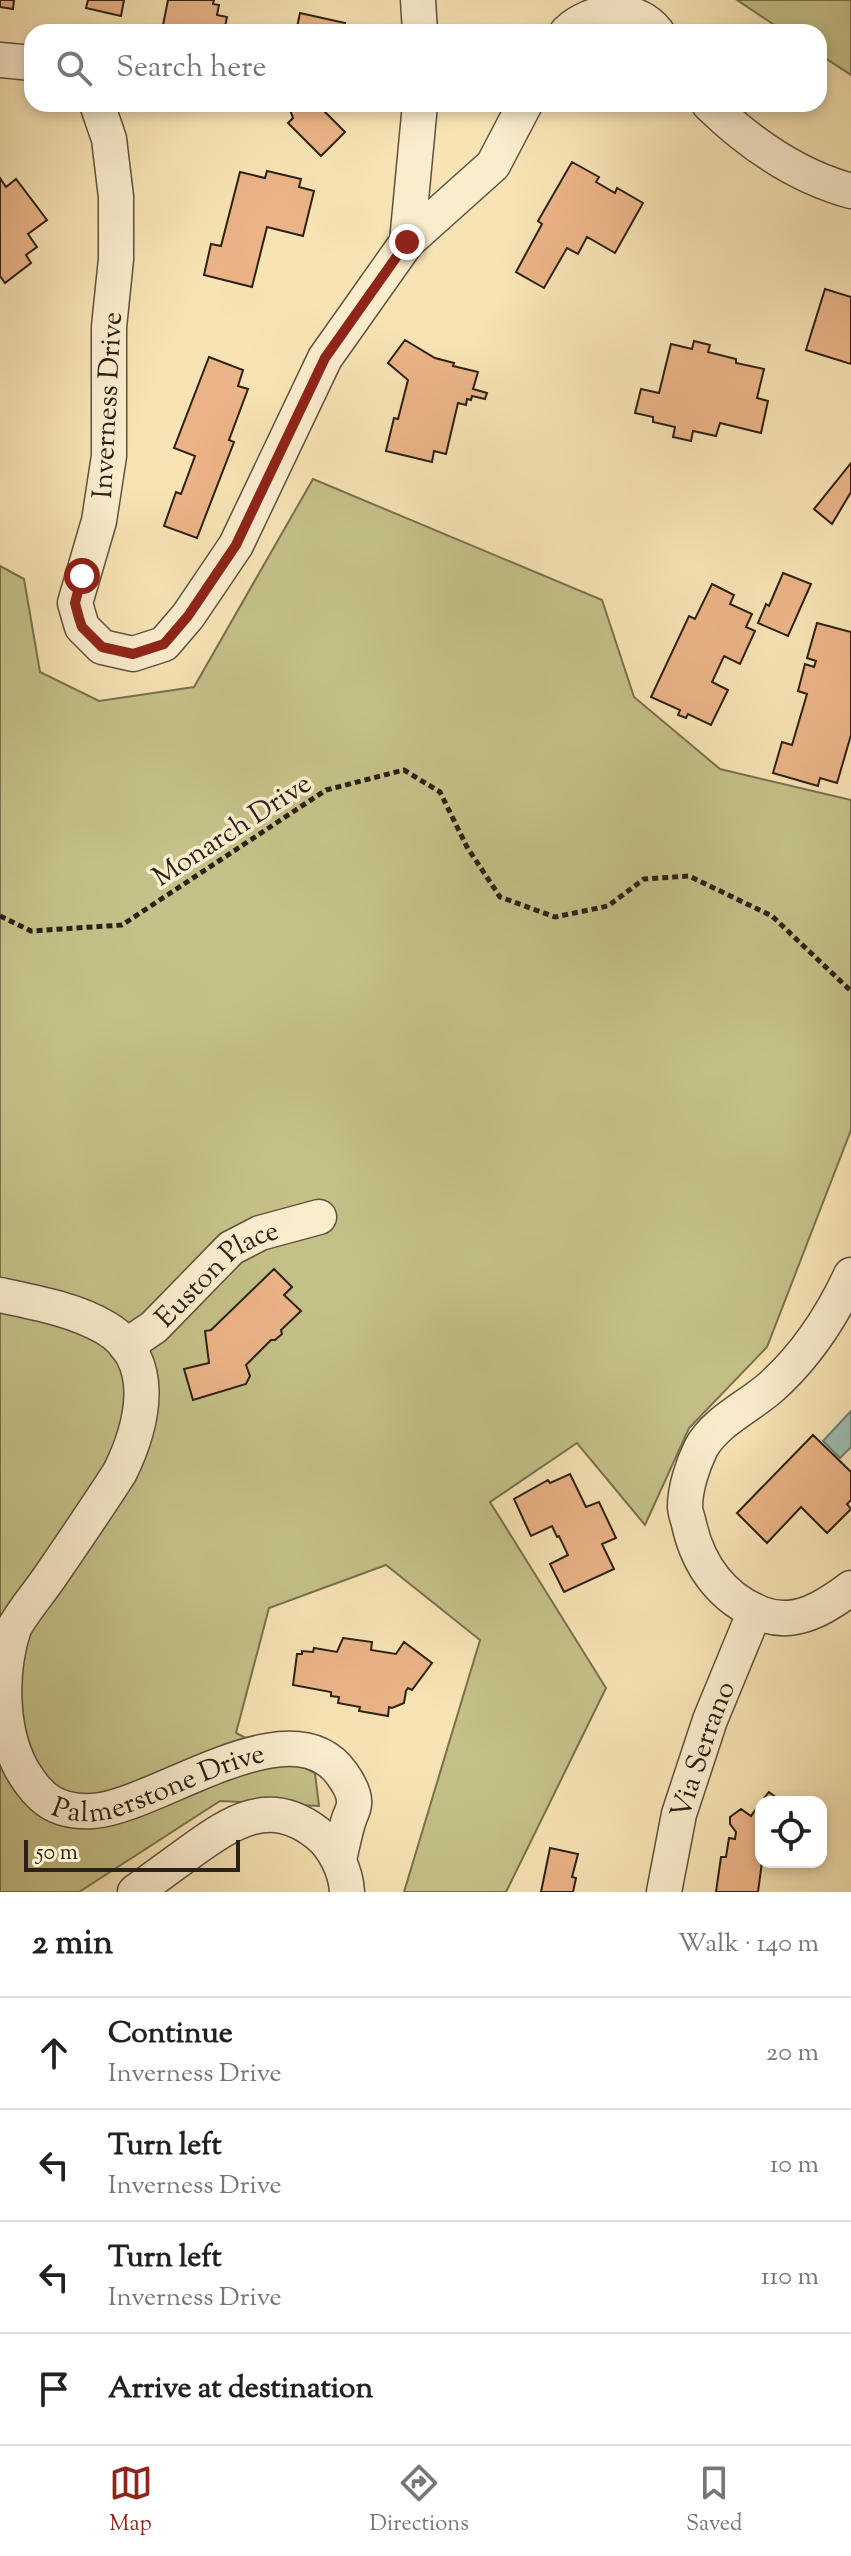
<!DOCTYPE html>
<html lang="en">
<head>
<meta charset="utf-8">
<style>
  body { margin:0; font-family:"Sorts Mill Goudy",serif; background:#f2f2f2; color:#222 }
  .controls { position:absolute; right:24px; bottom:24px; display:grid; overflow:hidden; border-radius:16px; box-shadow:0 4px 12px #0003 }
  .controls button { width:72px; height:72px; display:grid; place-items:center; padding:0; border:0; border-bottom:2px solid #e0e0e0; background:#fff; color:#222; font:40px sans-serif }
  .scale { position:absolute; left:24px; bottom:20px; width:216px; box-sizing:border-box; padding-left:8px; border:4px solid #2c2117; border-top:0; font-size:22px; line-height:28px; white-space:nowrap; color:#2c2117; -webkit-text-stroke:6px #faedce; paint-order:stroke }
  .stop { position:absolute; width:24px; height:24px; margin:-18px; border:6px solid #8f2418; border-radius:50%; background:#fff }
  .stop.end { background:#8f2418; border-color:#fff; box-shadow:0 2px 8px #0008 }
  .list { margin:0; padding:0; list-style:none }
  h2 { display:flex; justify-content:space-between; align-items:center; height:104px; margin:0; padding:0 32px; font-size:34px }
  h2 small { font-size:26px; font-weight:400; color:#767676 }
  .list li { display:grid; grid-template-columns:52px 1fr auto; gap:24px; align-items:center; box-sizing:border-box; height:112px; padding:0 32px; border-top:2px solid #e0e0e0 }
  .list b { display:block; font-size:30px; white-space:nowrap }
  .list p { margin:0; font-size:26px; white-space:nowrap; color:#767676 }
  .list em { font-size:26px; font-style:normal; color:#767676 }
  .icon { flex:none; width:44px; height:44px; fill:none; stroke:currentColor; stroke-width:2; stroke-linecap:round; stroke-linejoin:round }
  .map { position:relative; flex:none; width:851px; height:1892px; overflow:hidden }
  .search { position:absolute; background:#fff; box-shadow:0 4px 12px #0003; left:24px; right:24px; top:24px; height:88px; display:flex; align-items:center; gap:20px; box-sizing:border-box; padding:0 28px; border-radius:24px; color:#767676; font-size:30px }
  .sheet { height:552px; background:#fff }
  nav { display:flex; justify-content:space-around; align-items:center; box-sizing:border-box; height:112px; border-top:2px solid #e0e0e0; background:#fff; font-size:22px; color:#767676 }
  nav a { display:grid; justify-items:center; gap:4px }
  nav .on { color:#8f2418 }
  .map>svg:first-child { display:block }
  .green { fill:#c4c188; stroke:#787150; stroke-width:2 }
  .water { fill:#9ebdb3; stroke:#707f75; stroke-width:2 }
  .building { fill:#ebb487; stroke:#2c2117; stroke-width:2 }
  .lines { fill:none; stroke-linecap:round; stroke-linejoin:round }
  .street-casing { stroke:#5f523e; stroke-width:37 }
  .path { stroke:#2c2117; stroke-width:5; stroke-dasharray:6 4; stroke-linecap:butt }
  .street { stroke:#faedce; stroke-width:34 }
  .route { stroke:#8f2418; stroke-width:10 }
  .labels { text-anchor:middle; stroke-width:7; stroke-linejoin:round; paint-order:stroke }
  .street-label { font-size:28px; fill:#2c2117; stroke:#faedce }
</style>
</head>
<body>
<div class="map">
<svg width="851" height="1892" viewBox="0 0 851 1892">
  <rect width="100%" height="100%" fill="#f7e3b4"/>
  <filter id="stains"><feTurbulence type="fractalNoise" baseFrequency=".0025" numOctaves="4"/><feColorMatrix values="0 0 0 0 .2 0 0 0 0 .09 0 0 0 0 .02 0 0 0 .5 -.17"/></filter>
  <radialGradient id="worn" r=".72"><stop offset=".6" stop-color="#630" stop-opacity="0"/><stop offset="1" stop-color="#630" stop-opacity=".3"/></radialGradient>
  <path class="green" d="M 737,0 L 851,0 L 851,75 L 819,54 L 819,32 L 785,32 Z
    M 313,479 L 602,600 L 634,697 L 720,769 L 851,800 L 851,1130 L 767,1347 L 689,1428 L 645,1525 L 577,1443 L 490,1502 L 606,1688 L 506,1892 L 404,1892 L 480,1640 L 386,1565 L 269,1608 L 236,1733 L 315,1773 L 319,1806 L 220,1801 L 79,1892 L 0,1892 L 0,566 L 24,579 L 40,672 L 99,701 L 194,687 Z"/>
  <path class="water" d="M 851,1411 L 851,1447 L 840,1458 L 823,1441 Z"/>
  <path class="building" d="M 0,0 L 14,0 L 13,9 L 0,7 Z
    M 88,0 L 124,0 L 121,16 L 86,8 Z
    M 168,0 L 214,0 L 213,4 L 219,5 L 217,15 L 227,17 L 225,27 L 215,26 L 214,32 L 162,30 Z
    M 300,13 L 345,23 L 343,32 L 296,32 Z
    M 288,104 L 322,104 L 323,110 L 345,132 L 321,156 L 288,123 L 293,118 Z
    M 572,162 L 599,177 L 596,182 L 615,193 L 617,188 L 643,203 L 615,253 L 587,237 L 578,254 L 567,248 L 544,288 L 516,272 L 542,224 L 538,221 Z
    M 267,171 L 301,179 L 299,187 L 314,191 L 303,236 L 267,227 L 252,287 L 204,275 L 211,244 L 221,246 L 240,172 L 265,178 Z
    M 0,178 L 6,187 L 16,179 L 47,220 L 28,234 L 37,247 L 26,255 L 31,263 L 5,283 L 0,276 Z
    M 825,289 L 851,297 L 851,364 L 806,350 Z
    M 405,340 L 435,358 L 454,363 L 453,366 L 478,372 L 473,389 L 487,393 L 485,399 L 472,396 L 471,400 L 467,399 L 466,405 L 458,403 L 446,454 L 434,451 L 432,462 L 386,451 L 394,418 L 398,419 L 408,380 L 388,363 Z
    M 694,341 L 710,345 L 708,352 L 736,359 L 736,363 L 764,369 L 757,398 L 768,401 L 761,433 L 720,423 L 716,436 L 693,431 L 691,441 L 673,437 L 675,427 L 653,422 L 653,417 L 635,413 L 641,389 L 659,393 L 671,344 L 692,349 Z
    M 209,357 L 243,370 L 238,386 L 248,389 L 229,440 L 234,442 L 197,538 L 164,526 L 176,492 L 181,494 L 195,456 L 174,448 Z
    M 851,463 L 851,492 L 832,524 L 814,509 Z
    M 783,573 L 811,584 L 788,636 L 758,623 L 766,604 L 769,606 Z
    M 712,584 L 734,595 L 730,604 L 752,614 L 746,627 L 755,631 L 740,664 L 724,656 L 712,682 L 728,690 L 711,725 L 688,714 L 686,718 L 678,715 L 680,710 L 651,697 L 689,616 L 695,619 Z
    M 817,623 L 851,632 L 851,735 L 837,783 L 820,778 L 818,786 L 773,773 L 782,742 L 792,745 L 807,694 L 798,691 L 805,664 L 814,667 L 816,661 L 807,658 Z
    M 274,1269 L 292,1287 L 284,1295 L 301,1311 L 281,1330 L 282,1334 L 275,1340 L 271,1340 L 246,1365 L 250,1376 L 246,1384 L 193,1400 L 184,1369 L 209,1363 L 205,1331 L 211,1330 Z
    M 813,1435 L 851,1472 L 851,1500 L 847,1504 L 851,1509 L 827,1533 L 801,1507 L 767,1543 L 737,1513 Z
    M 570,1474 L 586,1507 L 599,1502 L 616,1538 L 602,1544 L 614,1569 L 564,1592 L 550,1564 L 568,1555 L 559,1536 L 557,1537 L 552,1526 L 531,1536 L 514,1499 L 548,1480 L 550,1483 Z
    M 343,1638 L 372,1642 L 371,1650 L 396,1654 L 404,1642 L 432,1663 L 412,1690 L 408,1688 L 406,1691 L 404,1703 L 392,1708 L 389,1707 L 388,1716 L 359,1711 L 360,1707 L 338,1703 L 339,1697 L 331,1696 L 331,1692 L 293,1685 L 297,1654 L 302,1654 L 302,1651 L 313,1652 L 314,1648 L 337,1652 Z
    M 769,1792 L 782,1802 L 761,1802 Z
    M 761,1802 L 762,1862 L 758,1892 L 716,1892 L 721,1857 L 726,1857 L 729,1838 L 735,1839 L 736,1832 L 730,1824 L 730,1817 L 741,1809 L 751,1816 Z
    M 550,1848 L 578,1854 L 572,1877 L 576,1878 L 573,1892 L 541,1892 Z"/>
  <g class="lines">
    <defs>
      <g id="street">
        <path d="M 418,0 L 420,32"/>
        <path d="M 567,32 C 592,9 634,3 657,32"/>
        <path d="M 0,60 L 32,63"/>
        <path d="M 97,104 L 109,139 L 116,197 L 116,259 L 109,327 L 109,456 L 99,521 L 75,603 L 82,627 L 102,647 L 133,654 L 164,644 L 188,616 L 236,545 L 325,358 L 407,242 L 493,165 L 525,104"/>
        <path d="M 709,104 C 749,143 796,176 851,191"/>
        <path d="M 407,242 L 420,104"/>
        <path d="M 851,1275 C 831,1318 805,1357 770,1388 C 748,1407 715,1422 701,1448 C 693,1464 685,1488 685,1507 C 685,1512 688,1519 689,1524 C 698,1565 722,1599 762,1614 C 795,1627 826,1607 851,1588"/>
        <path id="s1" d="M 0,1295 C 34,1302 76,1310 106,1328 C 160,1360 142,1427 120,1472 C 97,1508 73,1543 49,1578 C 38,1594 23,1611 14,1628 C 0,1670 0,1728 21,1768 C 39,1799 56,1813 93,1811 C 156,1807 291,1702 342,1774 C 347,1781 354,1792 354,1801 C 355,1806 351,1814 349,1819 C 345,1832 342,1846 339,1860"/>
        <path id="s2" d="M 126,1346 L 154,1327 L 231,1248 L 260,1233 L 319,1217"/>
        <path d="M 135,1892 C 153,1879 172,1865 190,1852 C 232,1822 269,1796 317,1833 C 334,1846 346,1871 347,1892"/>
        <path id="s3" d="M 664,1892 L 679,1814 L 710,1720 L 755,1611"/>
      </g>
    </defs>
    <use href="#street" class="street-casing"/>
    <path class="path" d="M 0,916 L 31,931 L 122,925 L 326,790 L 404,770 L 440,792 L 467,847 L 500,897 L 555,917 L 608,906 L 644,879 L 689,876 L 772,916 L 851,991"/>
    <use href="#street" class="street"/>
  </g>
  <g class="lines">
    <path class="route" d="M 82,576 L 75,603 L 79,618 L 82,627 L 102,647 L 133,654 L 164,644 L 188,616 L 236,545 L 325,358 L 407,242"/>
  </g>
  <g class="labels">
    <g class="street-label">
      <text transform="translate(106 405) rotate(-87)" y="10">Inverness Drive</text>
      <text transform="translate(231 829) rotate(-33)" y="10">Monarch Drive</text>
      <text dy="10" stroke="none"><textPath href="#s2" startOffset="118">Euston Place</textPath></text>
      <text dy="10" stroke="none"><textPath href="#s3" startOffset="148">Via Serrano</textPath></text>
      <text dy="10" stroke="none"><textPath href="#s1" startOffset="764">Palmerstone Drive</textPath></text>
    </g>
  </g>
  <rect width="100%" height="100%" filter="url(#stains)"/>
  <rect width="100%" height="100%" fill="url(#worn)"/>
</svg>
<div class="controls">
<button><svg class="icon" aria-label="locate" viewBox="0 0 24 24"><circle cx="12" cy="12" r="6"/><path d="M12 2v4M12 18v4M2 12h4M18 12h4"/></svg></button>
</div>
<div class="scale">50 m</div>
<div class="stop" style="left:82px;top:576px"></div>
<div class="stop end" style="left:407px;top:242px"></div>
<div class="search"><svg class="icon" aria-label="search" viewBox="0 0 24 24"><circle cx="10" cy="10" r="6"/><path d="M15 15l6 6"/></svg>Search here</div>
</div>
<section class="sheet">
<h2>2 min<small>Walk · 140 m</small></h2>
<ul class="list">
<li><svg class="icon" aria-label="ahead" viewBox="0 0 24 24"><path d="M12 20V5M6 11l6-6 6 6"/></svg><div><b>Continue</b><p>Inverness Drive</p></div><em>20 m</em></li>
<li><svg class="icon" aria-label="left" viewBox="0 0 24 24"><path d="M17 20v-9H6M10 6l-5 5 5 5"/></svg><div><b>Turn left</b><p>Inverness Drive</p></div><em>10 m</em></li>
<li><svg class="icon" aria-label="left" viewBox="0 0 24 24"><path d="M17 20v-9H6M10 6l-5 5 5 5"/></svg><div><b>Turn left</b><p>Inverness Drive</p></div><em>110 m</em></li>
<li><svg class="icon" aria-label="arrive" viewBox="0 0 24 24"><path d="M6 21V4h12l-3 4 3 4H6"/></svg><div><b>Arrive at destination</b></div></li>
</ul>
</section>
<nav>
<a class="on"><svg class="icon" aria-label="map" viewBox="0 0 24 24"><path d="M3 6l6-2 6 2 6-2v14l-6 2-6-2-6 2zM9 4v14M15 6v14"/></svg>Map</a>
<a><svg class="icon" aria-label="directions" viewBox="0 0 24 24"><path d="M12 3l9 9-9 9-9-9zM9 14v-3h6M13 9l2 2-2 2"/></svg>Directions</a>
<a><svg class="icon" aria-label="saved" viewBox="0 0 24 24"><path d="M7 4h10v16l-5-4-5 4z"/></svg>Saved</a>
</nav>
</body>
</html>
